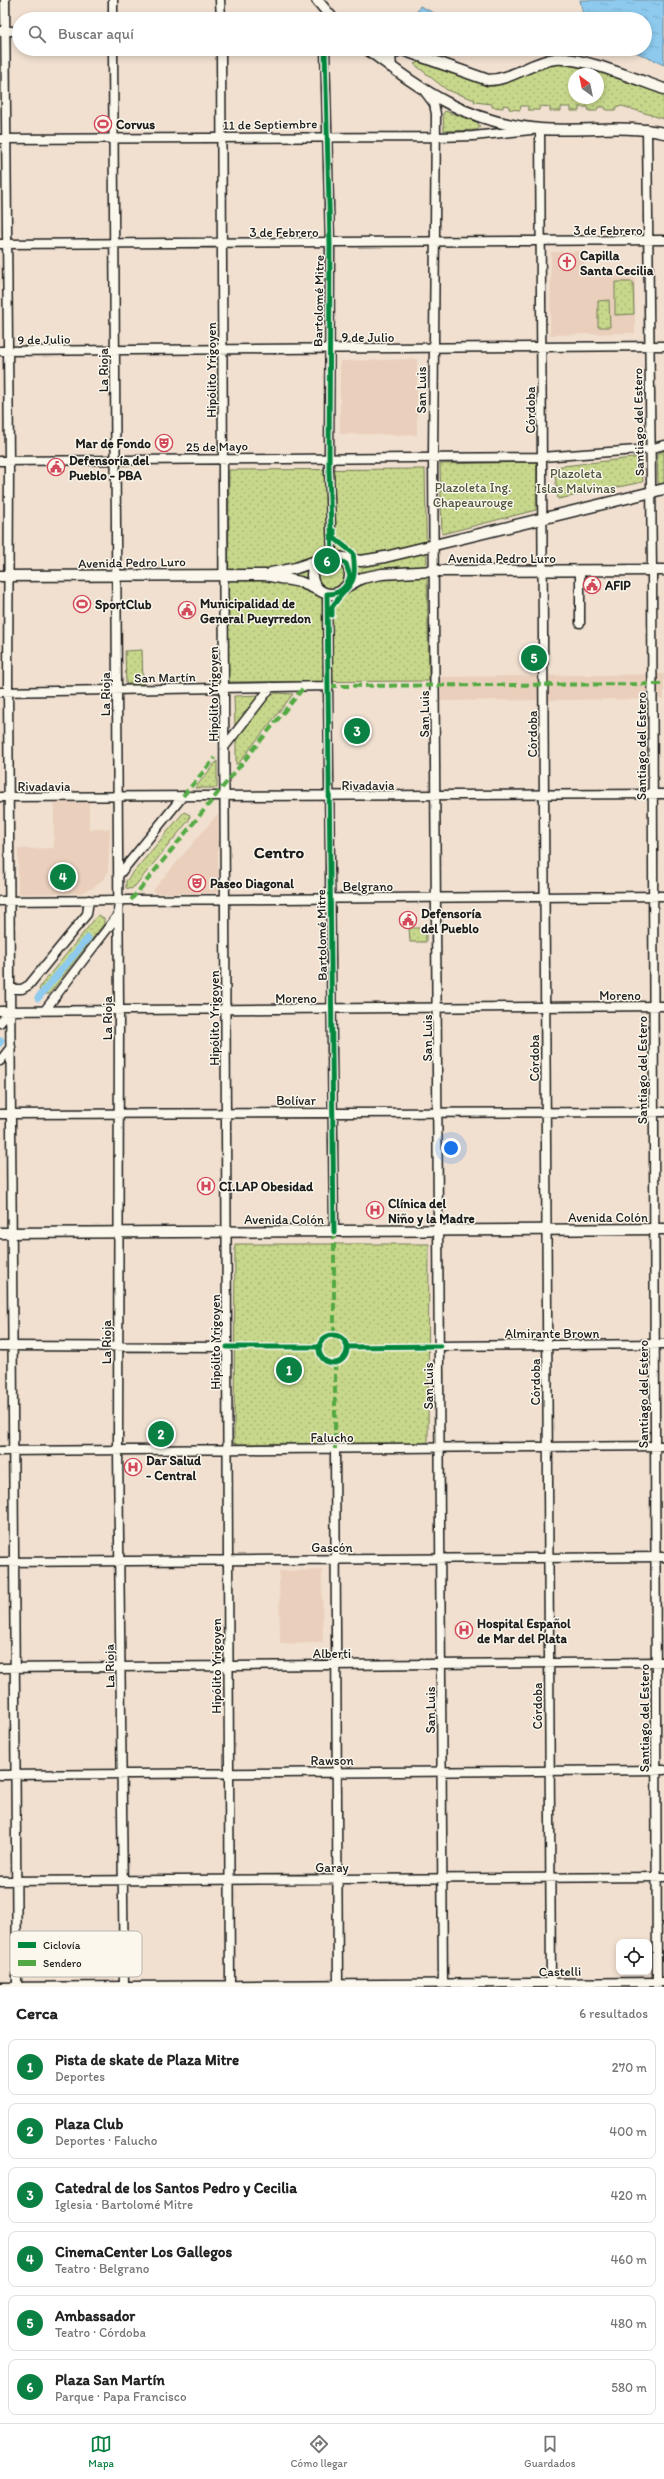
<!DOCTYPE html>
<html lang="es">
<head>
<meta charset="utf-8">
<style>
  body { margin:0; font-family:Itim,sans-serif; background:#f6f6f6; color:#222 }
  .controls { position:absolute; right:12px; bottom:12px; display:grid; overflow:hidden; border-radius:8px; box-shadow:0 2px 6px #0003 }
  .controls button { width:36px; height:36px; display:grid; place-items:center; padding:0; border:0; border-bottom:1px solid #e0e0e0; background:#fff; color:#222; font:20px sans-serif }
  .compass { position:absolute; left:568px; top:68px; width:36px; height:36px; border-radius:50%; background:#fff; box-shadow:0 2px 6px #0003; rotate:327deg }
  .you { position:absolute; left:451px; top:1148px; width:14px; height:14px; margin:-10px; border:3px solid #fff; border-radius:50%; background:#1a73e8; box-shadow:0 0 0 6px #1a73e833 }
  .badge { display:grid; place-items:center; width:26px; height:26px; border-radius:50%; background:#0b8043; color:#fff; font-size:13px; font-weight:700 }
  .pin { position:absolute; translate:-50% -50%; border:2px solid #fff; box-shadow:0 1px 4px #0006 }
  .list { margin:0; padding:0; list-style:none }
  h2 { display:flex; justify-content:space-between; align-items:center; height:52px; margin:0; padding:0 16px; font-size:17px }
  h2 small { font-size:13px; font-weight:400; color:#767676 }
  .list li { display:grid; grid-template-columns:26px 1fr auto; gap:12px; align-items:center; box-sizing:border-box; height:56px; margin:0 8px 8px; padding:0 8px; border:1px solid #e0e0e0; border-radius:8px }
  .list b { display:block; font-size:15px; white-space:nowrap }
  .list p { margin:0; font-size:13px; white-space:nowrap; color:#767676 }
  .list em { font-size:13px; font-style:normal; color:#767676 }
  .icon { flex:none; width:22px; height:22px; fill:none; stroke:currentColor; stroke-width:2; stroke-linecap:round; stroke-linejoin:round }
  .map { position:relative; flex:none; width:664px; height:1987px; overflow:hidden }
  .search { position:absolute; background:#fff; box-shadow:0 2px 6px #0003; left:12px; right:12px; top:12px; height:44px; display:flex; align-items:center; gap:10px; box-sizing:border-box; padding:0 14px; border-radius:22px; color:#767676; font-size:15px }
  .sheet { height:436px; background:#fff }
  nav { display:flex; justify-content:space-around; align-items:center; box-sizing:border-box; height:56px; border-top:1px solid #e0e0e0; background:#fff; font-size:11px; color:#767676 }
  nav a { display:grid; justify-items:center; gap:2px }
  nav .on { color:#0b8043 }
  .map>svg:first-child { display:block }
  .built { fill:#ead0bc }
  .grass { fill:url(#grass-dots); stroke:#727a54; fill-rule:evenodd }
  .water { fill:url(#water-ripples); stroke:#60849a }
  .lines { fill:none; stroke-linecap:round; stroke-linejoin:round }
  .canal { stroke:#8dcaee; stroke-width:7 }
  .minor-casing { stroke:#1c1c1c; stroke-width:11 }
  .major-casing { stroke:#1c1c1c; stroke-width:13 }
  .minor { stroke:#fbf7ec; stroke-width:8 }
  .major { stroke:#fbf7ec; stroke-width:10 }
  .quiet { stroke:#52a943; stroke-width:4; stroke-dasharray:8 4; stroke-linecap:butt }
  .cycleway-casing { stroke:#fbf7ec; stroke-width:8 }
  .cycleway { stroke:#00873e; stroke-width:5 }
  .labels { text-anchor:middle; stroke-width:3; stroke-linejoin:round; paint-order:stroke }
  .poi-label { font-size:13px; font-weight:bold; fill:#1c1c1c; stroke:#fbf7ec; text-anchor:start }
  .street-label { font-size:13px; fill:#1c1c1c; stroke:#fbf7ec }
  .park-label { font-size:13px; fill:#4f543d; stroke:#fbf7ec }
  .district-label { font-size:17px; font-weight:bold; fill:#1c1c1c; stroke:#fbf7ec }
  .key { fill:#fbf7ec; stroke:#b8b5ae; stroke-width:1 }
  .key-label { font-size:11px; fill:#1c1c1c }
</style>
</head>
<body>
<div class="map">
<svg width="664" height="1987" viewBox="0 0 664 1987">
  <defs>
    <pattern id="grass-dots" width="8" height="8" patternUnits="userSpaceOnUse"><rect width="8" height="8" fill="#c7d78b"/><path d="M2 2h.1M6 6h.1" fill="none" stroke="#aab877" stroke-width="1.8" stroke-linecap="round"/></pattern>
    <pattern id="water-ripples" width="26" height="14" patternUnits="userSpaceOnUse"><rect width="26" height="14" fill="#8dcaee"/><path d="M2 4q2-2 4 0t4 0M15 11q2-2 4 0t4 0" fill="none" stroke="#79adcc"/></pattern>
  </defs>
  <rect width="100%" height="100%" fill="#f1e0d0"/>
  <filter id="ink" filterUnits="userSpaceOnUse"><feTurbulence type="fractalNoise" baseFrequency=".025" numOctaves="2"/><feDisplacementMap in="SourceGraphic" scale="8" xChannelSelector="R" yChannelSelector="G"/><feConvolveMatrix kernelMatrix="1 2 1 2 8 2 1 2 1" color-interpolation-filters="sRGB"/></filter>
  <g filter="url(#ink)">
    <path class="built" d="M 584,251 L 584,271 L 635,271 L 635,333 L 550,335 L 551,252 Z
      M 417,359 L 417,435 L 340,434 L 340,361 Z
      M 664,674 L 664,699 L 436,701 L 436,677 Z
      M 89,802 L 89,829 L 110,829 L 108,872 L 104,879 L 93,888 L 80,893 L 21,894 L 18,891 L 18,849 L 54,848 L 54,803 Z
      M 216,816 L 218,816 L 218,893 L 155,893 L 153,890 Z
      M 322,1570 L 323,1643 L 280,1644 L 279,1571 Z
      M 472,1623 L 472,1635 L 456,1636 L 456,1624 Z"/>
    <path class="grass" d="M 419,62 L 489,86 L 512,81 L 548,65 L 563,64 L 607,74 L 664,94 L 664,119 L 622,106 L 616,107 L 616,110 L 606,110 L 605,107 L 598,107 L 597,111 L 589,111 L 588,107 L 579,107 L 579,111 L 571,111 L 571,107 L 561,107 L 561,111 L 550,111 L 550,107 L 540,106 L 539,110 L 528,110 L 528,106 L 521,106 L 520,110 L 509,109 L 509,106 L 503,105 L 503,108 L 492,107 L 492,104 L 474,102 L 475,100 L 447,90 L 414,64 ZM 574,74 L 598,74 L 598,98 L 574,98 Z
      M 445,111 L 477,122 L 480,127 L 477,130 L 444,131 L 443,114 Z
      M 615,282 L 633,282 L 634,314 L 615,315 Z
      M 609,300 L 610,327 L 598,327 L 598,301 Z
      M 664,451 L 664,484 L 661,485 L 658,483 L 657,454 Z
      M 641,457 L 643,482 L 558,499 L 554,467 Z
      M 537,462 L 536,510 L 442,534 L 440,464 Z
      M 425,469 L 429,681 L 228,682 L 229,470 Z
      M 142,650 L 143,684 L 126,684 L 125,651 Z
      M 276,693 L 293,694 L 238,764 L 236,764 L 236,738 L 269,697 Z
      M 260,695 L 235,728 L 234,696 Z
      M 217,761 L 217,788 L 195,788 Z
      M 184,812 L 190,815 L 189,820 L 135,886 L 131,889 L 126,888 L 126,881 Z
      M 98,915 L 104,918 L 104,924 L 49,994 L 41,994 L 39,989 L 42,984 Z
      M 409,928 L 426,928 L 426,942 L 410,942 Z
      M 235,1244 L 429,1244 L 428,1444 L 234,1444 Z"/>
    <path class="water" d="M 580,0 L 664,0 L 664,65 L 629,49 L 645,49 L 645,19 L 584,19 Z
      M 420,6 L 444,18 L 443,19 L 425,19 L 416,14 Z"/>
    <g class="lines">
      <path class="canal" d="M 38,998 L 88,938
        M 0,1043 L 1,1041"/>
      <defs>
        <path id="minor" d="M 5,0 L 9,461 L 8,691 L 17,1987
          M 113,0 L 113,19
          M 220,0 L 221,19
          M 1,31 L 19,31
          M 113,49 L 119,1010 L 118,1450 L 124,1987
          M 221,49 L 230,1987
          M 325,49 L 330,243 L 329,470 L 332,556
          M 425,92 L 434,104 L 436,114 L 433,457 L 443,1987
          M 647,129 L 652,570 L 657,1987
          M 0,139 L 436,137 L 473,136 L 540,129 L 551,1987
          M 0,244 L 664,240
          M 0,351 L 664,346
          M 0,461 L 542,457 L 650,449 L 664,445
          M 327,594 L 334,1232
          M 580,623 L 580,570
          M 0,692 L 329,686
          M 226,745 L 271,687
          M 0,797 L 664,794
          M 118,876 L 183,796
          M 0,901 L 664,896
          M 10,989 L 22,989 L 29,985 L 87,914 L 89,900
          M 45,1010 L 118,915
          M 0,1011 L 664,1006
          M 0,1023 L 10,1011
          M 0,1061 L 11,1047
          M 0,1114 L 664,1112
          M 0,1346 L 227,1347
          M 440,1346 L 664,1344
          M 335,1449 L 338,1987
          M 0,1451 L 664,1446
          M 0,1562 L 664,1557
          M 0,1668 L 664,1662
          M 0,1775 L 664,1770
          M 0,1881 L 664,1877
          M 0,1987 L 664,1982"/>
        <path id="major" d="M 317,0 L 333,19
          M 367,49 C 425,92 464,122 540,129 C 582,132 623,124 664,133
          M 400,49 L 488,80 C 512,80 531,62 555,59 C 581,56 638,80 664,89
          M 391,67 L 390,56 L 400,49
          M312 575a19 19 0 1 1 38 0a19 19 0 1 1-38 0Z
          M 337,557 L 361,561 L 385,557 L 664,489
          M 271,573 L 296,568 L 319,560
          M 0,576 L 265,575 L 300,582 L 321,591
          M 344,588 L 362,578 L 382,574 L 435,571 L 664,570
          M 0,1233 L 664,1229"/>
      </defs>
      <use href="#minor" class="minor-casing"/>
      <use href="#major" class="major-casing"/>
      <use href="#minor" class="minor"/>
      <use href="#major" class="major"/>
      <path class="quiet" d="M 329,686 L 664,684
        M 183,796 L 215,758
        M 131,900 L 304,687
        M 334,1335 L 334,1232
        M 335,1362 L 335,1449"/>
      <defs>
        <path id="cycleway" d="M 325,49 L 330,243 L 329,470 L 332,556 L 346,564 L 350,576 C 346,588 340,594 327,594 L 334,1232
          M 332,615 L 332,607 C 349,582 358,588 353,553 L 334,538 L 334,531
          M319 1349a14 14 0 1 1 28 0a14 14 0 1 1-28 0Z
          M 227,1347 L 320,1347
          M 347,1347 L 440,1346"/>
      </defs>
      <use href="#cycleway" class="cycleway-casing"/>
      <use href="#cycleway" class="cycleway"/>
    </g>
  </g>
  <defs>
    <symbol id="stadium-ring" viewBox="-11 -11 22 22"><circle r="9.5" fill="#fbf7ec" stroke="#d1495b" stroke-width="1.5"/><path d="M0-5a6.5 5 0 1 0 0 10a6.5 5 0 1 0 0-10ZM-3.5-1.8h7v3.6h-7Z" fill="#d1495b"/></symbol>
    <symbol id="church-ring" viewBox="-11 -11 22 22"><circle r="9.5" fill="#fbf7ec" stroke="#d1495b" stroke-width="1.5"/><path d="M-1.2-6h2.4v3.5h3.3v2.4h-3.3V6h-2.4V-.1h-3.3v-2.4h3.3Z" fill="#d1495b"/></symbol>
    <symbol id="theatre-ring" viewBox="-11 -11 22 22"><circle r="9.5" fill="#fbf7ec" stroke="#d1495b" stroke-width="1.5"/><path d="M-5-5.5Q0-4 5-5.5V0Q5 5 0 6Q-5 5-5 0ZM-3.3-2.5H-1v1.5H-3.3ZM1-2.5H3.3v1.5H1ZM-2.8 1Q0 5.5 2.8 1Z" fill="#d1495b"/></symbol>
    <symbol id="civic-ring" viewBox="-11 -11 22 22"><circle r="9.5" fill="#fbf7ec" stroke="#d1495b" stroke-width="1.5"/><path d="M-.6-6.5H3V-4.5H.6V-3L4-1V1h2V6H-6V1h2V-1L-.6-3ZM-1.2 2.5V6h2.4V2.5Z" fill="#d1495b"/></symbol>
    <symbol id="hospital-ring" viewBox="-11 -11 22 22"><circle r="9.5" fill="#fbf7ec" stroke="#d1495b" stroke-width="1.5"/><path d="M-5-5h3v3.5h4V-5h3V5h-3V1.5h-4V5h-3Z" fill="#d1495b"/></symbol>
  </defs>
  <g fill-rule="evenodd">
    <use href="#stadium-ring" x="93" y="114" width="20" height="20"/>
    <use href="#church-ring" x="557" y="252" width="20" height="20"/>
    <use href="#theatre-ring" x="154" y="433" width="20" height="20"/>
    <use href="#civic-ring" x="46" y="457" width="20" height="20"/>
    <use href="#civic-ring" x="582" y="575" width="20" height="20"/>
    <use href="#stadium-ring" x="72" y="594" width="20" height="20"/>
    <use href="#civic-ring" x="177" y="600" width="20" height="20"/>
    <use href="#theatre-ring" x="187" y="873" width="20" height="20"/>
    <use href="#civic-ring" x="398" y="910" width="20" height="20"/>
    <use href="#hospital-ring" x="196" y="1176" width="20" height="20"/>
    <use href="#hospital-ring" x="365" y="1200" width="20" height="20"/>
    <use href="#hospital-ring" x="123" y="1457" width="20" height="20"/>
    <use href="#hospital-ring" x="454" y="1620" width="20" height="20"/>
  </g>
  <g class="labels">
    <g class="poi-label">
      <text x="116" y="129">Corvus</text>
      <text x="580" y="260">Capilla<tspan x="580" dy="15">Santa Cecilia</tspan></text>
      <text x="151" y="448" text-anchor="end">Mar de Fondo</text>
      <text x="69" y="465">Defensoría del<tspan x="69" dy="15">Pueblo - PBA</tspan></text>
      <text x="605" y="590">AFIP</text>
      <text x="200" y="608">Municipalidad de<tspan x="200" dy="15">General Pueyrredon</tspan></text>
      <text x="95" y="609">SportClub</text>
      <text x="210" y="888">Paseo Diagonal</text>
      <text x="421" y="918">Defensoría<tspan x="421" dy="15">del Pueblo</tspan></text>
      <text x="219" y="1191">CI.LAP Obesidad</text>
      <text x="388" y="1208">Clínica del<tspan x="388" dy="15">Niño y la Madre</tspan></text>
      <text x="146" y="1465">Dar Salud<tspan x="146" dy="15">- Central</tspan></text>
      <text x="477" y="1628">Hospital Español<tspan x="477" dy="15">de Mar del Plata</tspan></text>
    </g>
    <g class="street-label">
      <text transform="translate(270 124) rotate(-1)" y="5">11 de Septiembre</text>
      <text x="608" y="235">3 de Febrero</text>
      <text x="284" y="237">3 de Febrero</text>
      <text transform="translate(318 301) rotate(-89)" y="5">Bartolomé Mitre</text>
      <text x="368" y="342">9 de Julio</text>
      <text transform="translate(44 339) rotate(-1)" y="5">9 de Julio</text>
      <text transform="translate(103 370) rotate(-90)" y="5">La Rioja</text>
      <text transform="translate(211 370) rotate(-90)" y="5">Hipólito Yrigoyen</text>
      <text transform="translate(421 390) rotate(-90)" y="5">San Luis</text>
      <text transform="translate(530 410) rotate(-90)" y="5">Córdoba</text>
      <text transform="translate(638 422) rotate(-91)" y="5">Santiago del Estero</text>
      <text transform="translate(217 446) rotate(-1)" y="5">25 de Mayo</text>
      <text x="502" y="563">Avenida Pedro Luro</text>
      <text transform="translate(132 562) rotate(-1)" y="5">Avenida Pedro Luro</text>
      <text transform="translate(165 677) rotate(-1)" y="5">San Martín</text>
      <text transform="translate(105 694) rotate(-90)" y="5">La Rioja</text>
      <text transform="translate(213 694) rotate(-90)" y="5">Hipólito Yrigoyen</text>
      <text transform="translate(424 714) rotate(-90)" y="5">San Luis</text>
      <text transform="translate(532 734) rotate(-90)" y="5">Córdoba</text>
      <text transform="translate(641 746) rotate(-90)" y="5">Santiago del Estero</text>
      <text x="368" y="790">Rivadavia</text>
      <text x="44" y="791">Rivadavia</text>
      <text x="368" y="891">Belgrano</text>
      <text transform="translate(321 935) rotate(-91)" y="5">Bartolomé Mitre</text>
      <text x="620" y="1000">Moreno</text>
      <text x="296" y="1003">Moreno</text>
      <text transform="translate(107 1018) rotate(-90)" y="5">La Rioja</text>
      <text transform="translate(214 1018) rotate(-90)" y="5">Hipólito Yrigoyen</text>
      <text transform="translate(427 1038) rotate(-90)" y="5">San Luis</text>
      <text transform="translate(534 1058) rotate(-90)" y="5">Córdoba</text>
      <text transform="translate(642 1070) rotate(-90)" y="5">Santiago del Estero</text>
      <text x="296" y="1105">Bolívar</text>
      <text x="608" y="1222">Avenida Colón</text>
      <text x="284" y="1224">Avenida Colón</text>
      <text x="552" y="1338">Almirante Brown</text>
      <text transform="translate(106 1342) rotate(-90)" y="5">La Rioja</text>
      <text transform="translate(215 1342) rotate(-90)" y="5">Hipólito Yrigoyen</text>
      <text transform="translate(535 1382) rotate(-90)" y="5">Córdoba</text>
      <text transform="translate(428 1386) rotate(-90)" y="5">San Luis</text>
      <text transform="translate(643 1394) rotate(-90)" y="5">Santiago del Estero</text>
      <text x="332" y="1442">Falucho</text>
      <text x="332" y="1552">Gascón</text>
      <text x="332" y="1658">Alberti</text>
      <text transform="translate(109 1666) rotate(-91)" y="5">La Rioja</text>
      <text transform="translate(216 1666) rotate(-90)" y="5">Hipólito Yrigoyen</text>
      <text transform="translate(537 1706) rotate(-90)" y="5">Córdoba</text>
      <text transform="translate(430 1710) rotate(-90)" y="5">San Luis</text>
      <text transform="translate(644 1718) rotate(-90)" y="5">Santiago del Estero</text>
      <text x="332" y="1765">Rawson</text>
      <text x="332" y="1872">Garay</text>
      <text transform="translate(560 1971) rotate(-1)" y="5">Castelli</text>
    </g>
    <g class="park-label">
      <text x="576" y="478">Plazoleta<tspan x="576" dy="15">Islas Malvinas</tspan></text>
      <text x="473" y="492">Plazoleta Ing.<tspan x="473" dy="15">Chapeaurouge</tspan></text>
    </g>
    <g class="district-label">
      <text x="279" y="858">Centro</text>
    </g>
  </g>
  <rect x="10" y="1931" width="132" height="46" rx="6" class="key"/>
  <rect x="18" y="1942" width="18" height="6" fill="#00873e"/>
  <rect x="18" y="1960" width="18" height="6" fill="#52a943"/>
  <g class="key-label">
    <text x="43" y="1949">Ciclovía</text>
    <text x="43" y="1967">Sendero</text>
  </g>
</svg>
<div class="controls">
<button><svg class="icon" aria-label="locate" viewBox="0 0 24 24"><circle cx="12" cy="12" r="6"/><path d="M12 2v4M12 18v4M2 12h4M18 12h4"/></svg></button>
</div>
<svg class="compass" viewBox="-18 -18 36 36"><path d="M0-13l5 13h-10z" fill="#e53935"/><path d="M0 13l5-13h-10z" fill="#767676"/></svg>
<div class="you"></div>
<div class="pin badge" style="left:289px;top:1370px">1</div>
<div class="pin badge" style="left:161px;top:1434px">2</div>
<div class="pin badge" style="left:357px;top:731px">3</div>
<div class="pin badge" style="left:63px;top:877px">4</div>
<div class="pin badge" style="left:534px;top:658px">5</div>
<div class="pin badge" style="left:327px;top:561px">6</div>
<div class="search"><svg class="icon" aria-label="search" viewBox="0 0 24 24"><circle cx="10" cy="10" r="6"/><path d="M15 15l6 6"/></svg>Buscar aquí</div>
</div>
<section class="sheet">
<h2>Cerca<small>6 resultados</small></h2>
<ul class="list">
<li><span class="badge">1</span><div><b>Pista de skate de Plaza Mitre</b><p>Deportes</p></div><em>270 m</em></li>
<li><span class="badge">2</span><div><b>Plaza Club</b><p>Deportes · Falucho</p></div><em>400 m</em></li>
<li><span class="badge">3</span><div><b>Catedral de los Santos Pedro y Cecilia</b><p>Iglesia · Bartolomé Mitre</p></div><em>420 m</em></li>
<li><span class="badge">4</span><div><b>CinemaCenter Los Gallegos</b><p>Teatro · Belgrano</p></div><em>460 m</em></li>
<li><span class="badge">5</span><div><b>Ambassador</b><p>Teatro · Córdoba</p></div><em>480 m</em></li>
<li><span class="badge">6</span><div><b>Plaza San Martín</b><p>Parque · Papa Francisco</p></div><em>580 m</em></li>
</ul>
</section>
<nav>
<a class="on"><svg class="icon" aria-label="map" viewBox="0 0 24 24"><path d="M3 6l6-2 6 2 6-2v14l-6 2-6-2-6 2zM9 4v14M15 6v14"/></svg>Mapa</a>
<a><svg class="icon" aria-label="directions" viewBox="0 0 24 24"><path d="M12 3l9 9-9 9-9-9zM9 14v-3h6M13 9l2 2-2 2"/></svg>Cómo llegar</a>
<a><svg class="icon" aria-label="saved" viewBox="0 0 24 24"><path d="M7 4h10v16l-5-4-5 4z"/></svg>Guardados</a>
</nav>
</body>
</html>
